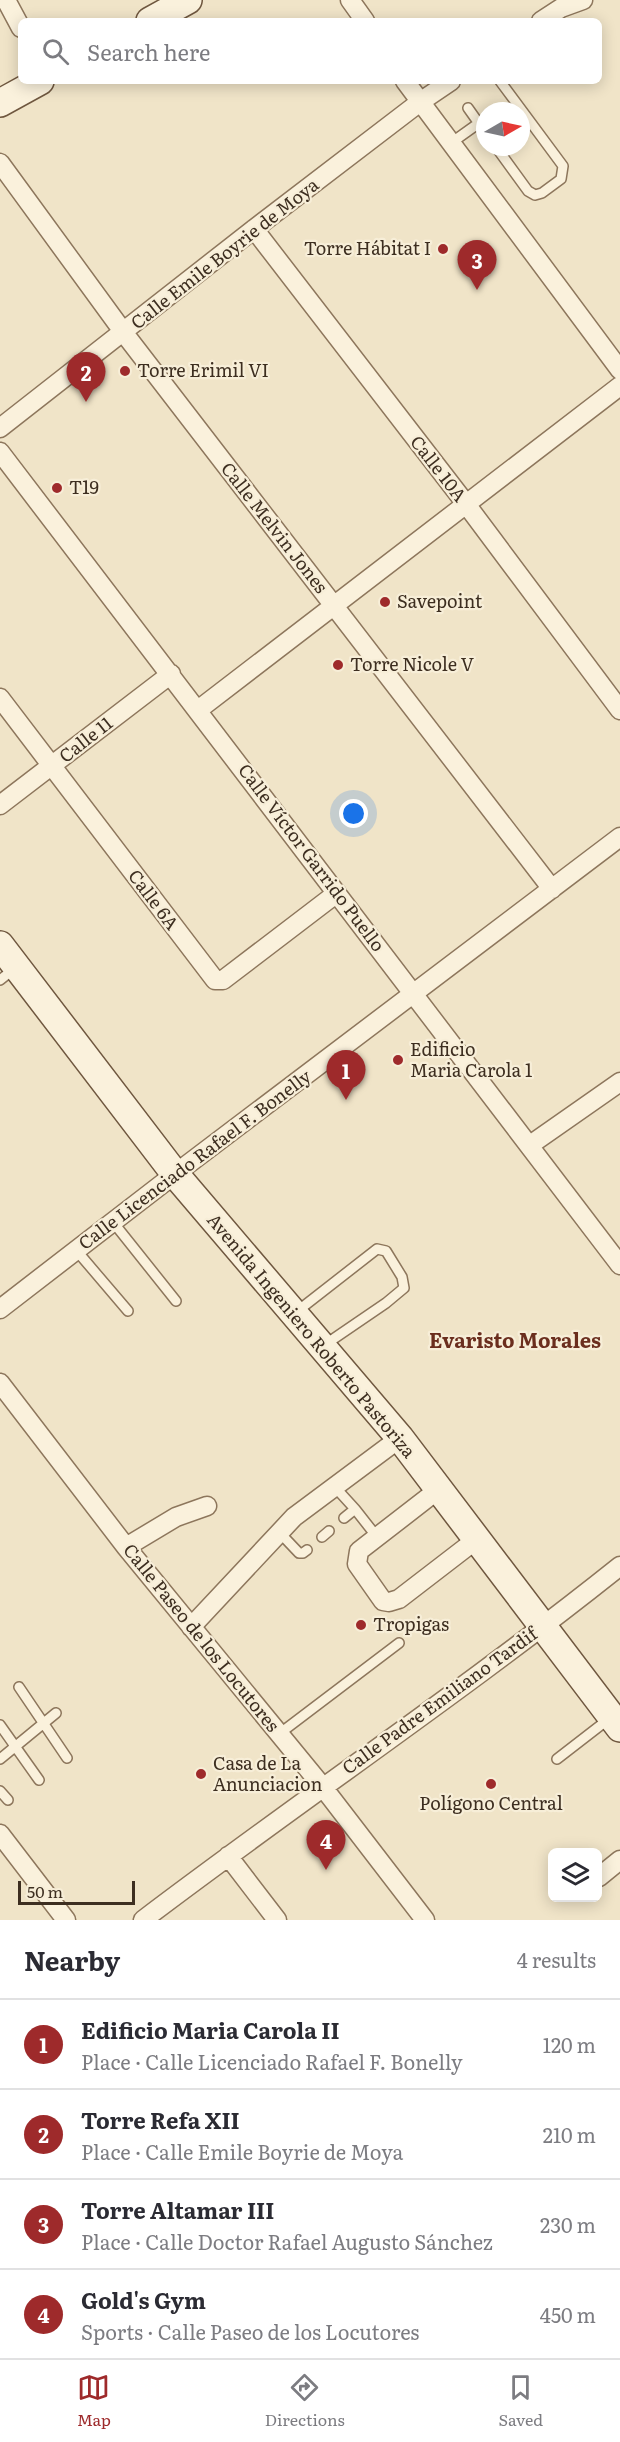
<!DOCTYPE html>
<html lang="en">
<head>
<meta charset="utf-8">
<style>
  body { margin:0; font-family:Literata,serif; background:#f2f2f3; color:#2b2b33 }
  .controls { position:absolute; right:18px; bottom:18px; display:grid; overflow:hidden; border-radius:9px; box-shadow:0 3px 15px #0003 }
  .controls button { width:54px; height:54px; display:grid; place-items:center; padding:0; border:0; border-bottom:2px solid #e1e1e2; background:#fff; color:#2b2b33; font:30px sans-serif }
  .compass { position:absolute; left:476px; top:102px; width:54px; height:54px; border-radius:50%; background:#fff; box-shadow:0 3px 15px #0003; rotate:81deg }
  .scale { position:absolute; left:18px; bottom:15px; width:117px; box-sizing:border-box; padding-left:6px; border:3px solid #3d2e20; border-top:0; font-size:16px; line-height:21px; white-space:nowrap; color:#3d2e20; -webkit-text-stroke:4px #f7eed8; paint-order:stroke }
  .you { position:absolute; left:354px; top:814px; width:21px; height:21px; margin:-15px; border:4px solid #fff; border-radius:50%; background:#1a73e8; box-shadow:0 0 0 9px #1a73e833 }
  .badge { display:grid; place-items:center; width:39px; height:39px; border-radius:50%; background:#9e2a2b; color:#fff; font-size:20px; font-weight:700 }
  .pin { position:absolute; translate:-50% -50px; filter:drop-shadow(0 2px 3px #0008) }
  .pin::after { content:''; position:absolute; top:32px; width:21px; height:18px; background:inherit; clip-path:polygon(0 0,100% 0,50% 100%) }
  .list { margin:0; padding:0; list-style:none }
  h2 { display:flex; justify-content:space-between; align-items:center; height:78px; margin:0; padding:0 24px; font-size:26px }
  h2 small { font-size:20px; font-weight:400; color:#7c7c81 }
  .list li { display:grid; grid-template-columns:39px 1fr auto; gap:18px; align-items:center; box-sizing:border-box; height:90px; padding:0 24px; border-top:2px solid #e1e1e2 }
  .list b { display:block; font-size:22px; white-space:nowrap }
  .list p { margin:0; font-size:20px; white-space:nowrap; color:#7c7c81 }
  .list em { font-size:20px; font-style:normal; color:#7c7c81 }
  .icon { flex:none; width:33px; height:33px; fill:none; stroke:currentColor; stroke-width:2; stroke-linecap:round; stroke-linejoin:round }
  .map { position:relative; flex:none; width:620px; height:1920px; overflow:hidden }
  .search { position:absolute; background:#fff; box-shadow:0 3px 15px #0003; left:18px; right:18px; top:18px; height:66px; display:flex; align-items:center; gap:15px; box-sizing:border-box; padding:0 21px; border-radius:9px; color:#7c7c81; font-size:22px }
  .sheet { height:438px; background:#fff }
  nav { display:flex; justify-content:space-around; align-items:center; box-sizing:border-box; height:84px; border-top:2px solid #e1e1e2; background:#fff; font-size:16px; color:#7c7c81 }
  nav a { display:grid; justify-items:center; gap:3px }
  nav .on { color:#9e2a2b }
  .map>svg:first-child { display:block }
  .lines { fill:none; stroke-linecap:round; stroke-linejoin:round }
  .lane-casing { stroke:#8d765c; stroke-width:12 }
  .street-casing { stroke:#8d765c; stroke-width:21 }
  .secondary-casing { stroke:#6f573f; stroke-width:30 }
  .lane { stroke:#faf1dc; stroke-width:9 }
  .street { stroke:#faf1dc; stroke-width:18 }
  .secondary { stroke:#faf1dc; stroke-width:27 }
  .poi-dot { fill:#9e2a2b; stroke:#f7eed8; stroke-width:2 }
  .labels { text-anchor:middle; stroke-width:4.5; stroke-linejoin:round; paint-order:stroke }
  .poi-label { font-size:18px; fill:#3d2e20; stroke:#f7eed8; text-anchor:start }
  .street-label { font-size:18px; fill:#3d2e20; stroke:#f7eed8 }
  .neighbourhood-label { font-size:20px; font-weight:bold; fill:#6b2e1e; stroke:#f7eed8 }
</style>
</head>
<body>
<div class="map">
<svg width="620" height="1920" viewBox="0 0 620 1920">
  <rect width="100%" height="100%" fill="#f0e4c8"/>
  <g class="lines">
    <defs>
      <path id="lane" d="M 468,108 L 485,132
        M 451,143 L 479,123
        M 496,147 L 528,191 L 535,195 L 542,193 L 561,179 L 563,166 L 500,81
        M 0,980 L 15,968
        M 113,1222 L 176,1301
        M 76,1250 L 128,1311
        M 295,1313 L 377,1249 L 386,1251 L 402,1277 L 404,1288 L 386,1303 L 323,1346
        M 334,1486 L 355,1509 L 344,1518
        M 355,1509 L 377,1537
        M 280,1533 L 299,1553 L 303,1553 L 307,1550
        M 322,1537 L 329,1531
        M 19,1687 L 67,1758
        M 0,1725 L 39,1780
        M 279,1734 L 399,1643
        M 0,1759 L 56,1713
        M 557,1759 L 610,1718
        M 0,1791 L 8,1800"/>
      <path id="street" d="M 6,0 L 21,28
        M 350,0 L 365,21
        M 541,21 L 561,8 L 583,0
        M 405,81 L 620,370
        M 0,163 L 127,337 L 552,889
        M 254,229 L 466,504 L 620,710
        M 0,428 L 254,229 L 420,102 L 451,81
        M 0,452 L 620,1265
        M 0,698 L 215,980 L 223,980 L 337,893
        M 198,710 L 620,386
        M 0,805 L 171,674
        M 530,1145 L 620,1082
        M 0,1309 L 175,1174 L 620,837
        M 0,1383 L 126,1547 L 322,1786 L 425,1920
        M 439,1489 L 359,1551 L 357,1564 L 383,1601 L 389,1602 L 399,1599 L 477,1539
        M 126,1547 L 176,1517 L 207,1506
        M 191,1627 L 294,1517 L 400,1438
        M 0,1834 L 66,1920
        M 228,1856 L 277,1920
        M 599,1877 L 620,1860
        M 143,1920 C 301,1800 465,1690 620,1566"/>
      <path id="secondary" d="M 150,21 L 188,0
        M 0,103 L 40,81
        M 0,945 L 175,1174 L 400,1438 L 620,1728"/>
    </defs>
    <use href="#lane" class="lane-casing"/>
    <use href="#street" class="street-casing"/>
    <use href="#secondary" class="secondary-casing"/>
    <use href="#lane" class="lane"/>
    <use href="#street" class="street"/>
    <use href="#secondary" class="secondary"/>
  </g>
  <g class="poi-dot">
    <circle cx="443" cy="249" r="6"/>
    <circle cx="125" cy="371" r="6"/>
    <circle cx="57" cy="488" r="6"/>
    <circle cx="385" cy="602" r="6"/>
    <circle cx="338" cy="665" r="6"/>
    <circle cx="398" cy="1060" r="6"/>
    <circle cx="361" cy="1625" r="6"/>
    <circle cx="201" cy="1774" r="6"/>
    <circle cx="491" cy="1784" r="6"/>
  </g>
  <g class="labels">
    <g class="poi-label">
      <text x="431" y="255" text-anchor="end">Torre Hábitat I</text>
      <text x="137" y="377">Torre Erimil VI</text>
      <text x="69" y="494">T19</text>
      <text x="397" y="608">Savepoint</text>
      <text x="350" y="671">Torre Nicole V</text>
      <text x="410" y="1056">Edificio<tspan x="410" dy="21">Maria Carola 1</tspan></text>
      <text x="373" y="1631">Tropigas</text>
      <text x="213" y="1770">Casa de La<tspan x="213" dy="21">Anunciacion</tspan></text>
      <text x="491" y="1810" text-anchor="middle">Polígono Central</text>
    </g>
    <g class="street-label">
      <text transform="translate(225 254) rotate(-38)" y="6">Calle Emile Boyrie de Moya</text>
      <text transform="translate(438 469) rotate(52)" y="6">Calle 10A</text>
      <text transform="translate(274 528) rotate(52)" y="6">Calle Melvin Jones</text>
      <text transform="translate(86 740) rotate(-38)" y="6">Calle 11</text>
      <text transform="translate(311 858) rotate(53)" y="6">Calle Víctor Garrido Puello</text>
      <text transform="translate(153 900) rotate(53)" y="6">Calle 6A</text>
      <text transform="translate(195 1160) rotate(-37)" y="6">Calle Licenciado Rafael F. Bonelly</text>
      <text transform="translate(311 1336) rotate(50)" y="6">Avenida Ingeniero Roberto Pastoriza</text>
      <text transform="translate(201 1638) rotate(51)" y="6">Calle Paseo de los Locutores</text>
      <text transform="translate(440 1701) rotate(-36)" y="6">Calle Padre Emiliano Tardif</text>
    </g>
    <g class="neighbourhood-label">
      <text x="515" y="1348">Evaristo Morales</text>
    </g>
  </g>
</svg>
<div class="controls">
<button><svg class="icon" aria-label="layers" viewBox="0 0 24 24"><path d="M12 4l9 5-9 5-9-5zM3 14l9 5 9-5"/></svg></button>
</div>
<svg class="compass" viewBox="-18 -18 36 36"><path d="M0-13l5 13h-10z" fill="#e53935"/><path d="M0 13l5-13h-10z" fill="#7c7c81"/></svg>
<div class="scale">50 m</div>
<div class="you"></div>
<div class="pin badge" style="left:346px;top:1100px">1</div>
<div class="pin badge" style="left:86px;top:402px">2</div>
<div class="pin badge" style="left:477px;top:290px">3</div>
<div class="pin badge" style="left:326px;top:1870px">4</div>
<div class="search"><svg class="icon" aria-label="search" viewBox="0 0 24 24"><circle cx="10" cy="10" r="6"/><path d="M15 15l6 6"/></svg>Search here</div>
</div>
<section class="sheet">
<h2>Nearby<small>4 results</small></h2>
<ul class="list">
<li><span class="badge">1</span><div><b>Edificio Maria Carola II</b><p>Place · Calle Licenciado Rafael F. Bonelly</p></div><em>120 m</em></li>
<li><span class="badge">2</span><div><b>Torre Refa XII</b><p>Place · Calle Emile Boyrie de Moya</p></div><em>210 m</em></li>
<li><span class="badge">3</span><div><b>Torre Altamar III</b><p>Place · Calle Doctor Rafael Augusto Sánchez</p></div><em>230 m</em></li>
<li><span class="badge">4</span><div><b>Gold's Gym</b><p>Sports · Calle Paseo de los Locutores</p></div><em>450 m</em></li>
</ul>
</section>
<nav>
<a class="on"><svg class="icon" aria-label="map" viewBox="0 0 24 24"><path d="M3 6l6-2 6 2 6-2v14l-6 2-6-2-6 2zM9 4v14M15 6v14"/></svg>Map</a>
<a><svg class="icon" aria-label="directions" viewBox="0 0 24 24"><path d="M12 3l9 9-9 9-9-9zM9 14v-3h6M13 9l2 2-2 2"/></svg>Directions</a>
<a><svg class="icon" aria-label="saved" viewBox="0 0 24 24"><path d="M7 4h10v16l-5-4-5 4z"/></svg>Saved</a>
</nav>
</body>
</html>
